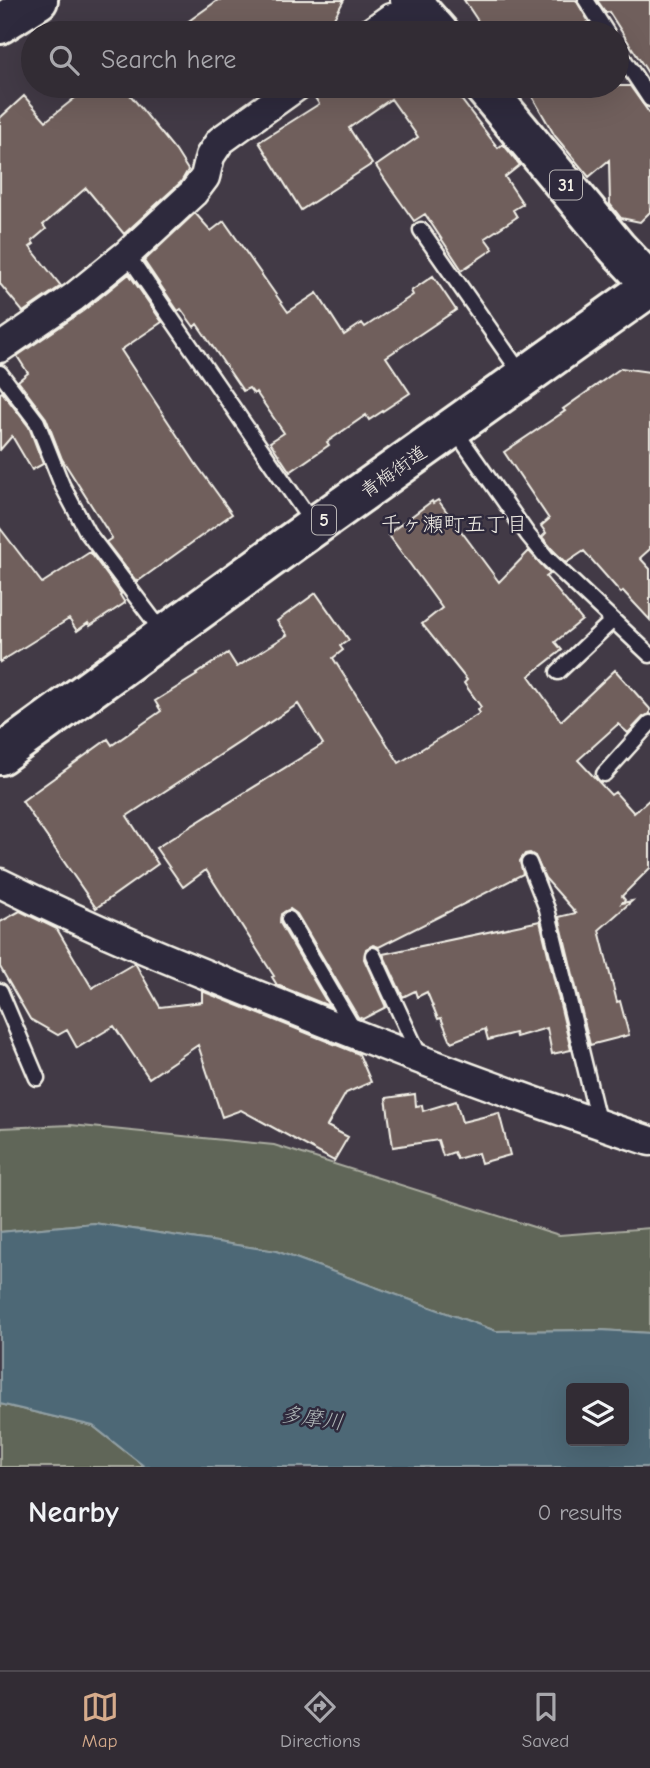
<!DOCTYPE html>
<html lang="en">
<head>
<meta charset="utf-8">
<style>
  body { margin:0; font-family:"Comic Neue","Klee One",sans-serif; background:#3a343c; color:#f1f3f6 }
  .controls { position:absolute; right:21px; bottom:21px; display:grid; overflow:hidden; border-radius:7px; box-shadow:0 7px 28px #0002 }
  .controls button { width:63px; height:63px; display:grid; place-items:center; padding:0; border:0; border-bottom:2px solid #4d484f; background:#322c34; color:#f1f3f6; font:35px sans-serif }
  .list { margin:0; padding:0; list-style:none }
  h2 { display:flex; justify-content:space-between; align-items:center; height:91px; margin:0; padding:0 28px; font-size:30px }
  h2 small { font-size:23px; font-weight:400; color:#a8a7ac }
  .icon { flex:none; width:38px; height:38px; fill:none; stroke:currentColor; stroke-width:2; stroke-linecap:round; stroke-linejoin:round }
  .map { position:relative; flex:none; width:650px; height:1467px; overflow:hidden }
  .search { position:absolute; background:#322c34; box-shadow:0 7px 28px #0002; left:21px; right:21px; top:21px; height:77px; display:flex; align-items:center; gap:18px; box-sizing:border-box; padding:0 24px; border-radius:38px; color:#a8a7ac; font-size:26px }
  .sheet { height:203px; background:#322c34 }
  nav { display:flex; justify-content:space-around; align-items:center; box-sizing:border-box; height:98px; border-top:2px solid #4d484f; background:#322c34; font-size:19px; color:#a8a7ac }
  nav a { display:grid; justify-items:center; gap:4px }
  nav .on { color:#d6ab8b }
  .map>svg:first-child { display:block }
  .green { fill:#606659; stroke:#aaaca0; stroke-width:2 }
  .water { fill:#4e6876; stroke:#909fa4; stroke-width:2; fill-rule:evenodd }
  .building { fill:#6f5f5c; stroke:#f4f1e8; stroke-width:2 }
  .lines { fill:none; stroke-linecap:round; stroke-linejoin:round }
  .service-casing { stroke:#f4f1e8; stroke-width:19 }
  .minor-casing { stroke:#f4f1e8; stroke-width:33 }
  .primary-casing { stroke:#f4f1e8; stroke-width:44 }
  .service { stroke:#2f2a3d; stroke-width:14 }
  .minor { stroke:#2f2a3d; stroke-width:28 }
  .primary { stroke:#2f2a3d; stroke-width:38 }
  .labels { text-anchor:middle; stroke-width:5; stroke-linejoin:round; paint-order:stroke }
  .shield { fill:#2f2a3d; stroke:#b9b5b5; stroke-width:2 }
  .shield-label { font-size:18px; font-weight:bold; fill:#f4f1e8 }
  .street-label { font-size:19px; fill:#f4f1e8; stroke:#2f2a3d }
  .neighbourhood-label { font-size:21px; fill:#f4f1e8; stroke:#2f2a3d }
  .water-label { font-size:21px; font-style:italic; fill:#b2baba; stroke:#2f2a3d }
</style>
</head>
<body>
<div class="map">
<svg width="650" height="1467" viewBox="0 0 650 1467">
  <rect width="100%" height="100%" fill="#423a46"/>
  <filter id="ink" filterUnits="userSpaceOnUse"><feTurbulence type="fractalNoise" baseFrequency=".0143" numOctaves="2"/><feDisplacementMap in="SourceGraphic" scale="14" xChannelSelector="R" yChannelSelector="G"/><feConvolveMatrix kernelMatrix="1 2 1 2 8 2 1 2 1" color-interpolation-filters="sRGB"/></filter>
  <g filter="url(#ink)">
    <path class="green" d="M 71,1125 L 274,1145 L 559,1235 L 650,1228 L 650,1333 L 600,1330 L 496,1331 L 276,1251 L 94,1223 L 0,1232 L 0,1128 Z
      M 0,1404 L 93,1426 L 145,1467 L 0,1467 Z"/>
    <path class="water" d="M 94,1223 L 276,1251 L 496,1331 L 600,1330 L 650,1333 L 650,1467 L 145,1467 L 93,1426 L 0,1404 L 0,1232 ZM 571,1388 L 624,1388 L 624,1441 L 571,1441 Z"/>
    <path class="building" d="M 218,0 L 344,0 L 326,33 L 172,33 Z
      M 464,0 L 576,0 L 589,22 L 568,33 L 486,33 Z
      M 597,0 L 650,0 L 650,76 L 609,12 L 606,13 Z
      M 90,86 L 123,86 L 176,151 L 188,170 L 181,182 L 124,234 L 86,188 L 43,225 L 46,229 L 32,241 L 34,244 L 30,247 L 61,286 L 23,312 L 0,284 L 0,118 L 24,96 L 46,121 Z
      M 330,86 L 451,86 L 498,148 L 503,144 L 520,165 L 505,177 L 523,204 L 513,210 L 517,217 L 485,238 L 493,249 L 462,270 L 425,214 L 414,221 L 390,187 L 376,166 L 418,137 L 391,99 L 349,128 L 372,164 L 301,210 L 259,142 L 319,104 L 314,96 Z
      M 526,86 L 630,86 L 650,114 L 650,212 L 640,222 L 621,218 L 610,204 L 609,160 L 589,177 L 555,136 Z
      M 195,213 L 211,231 L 224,221 L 288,312 L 317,293 L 344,335 L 362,323 L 365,327 L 413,295 L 411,291 L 433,276 L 456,310 L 386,357 L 410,393 L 369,420 L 366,415 L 327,442 L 329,445 L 290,472 L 270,442 L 284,433 L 256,392 L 254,394 L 249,388 L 243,391 L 197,324 L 194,327 L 181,309 L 178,311 L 144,261 Z
      M 129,274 L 162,322 L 121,350 L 196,464 L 232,514 L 137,582 L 106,542 L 112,538 L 62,459 L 46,418 L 18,381 L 28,373 L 17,356 L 83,311 Z
      M 621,368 L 650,372 L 650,549 L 640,558 L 650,569 L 650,620 L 623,591 L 621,593 L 584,551 L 566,563 L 553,550 L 542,537 L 546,533 L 541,526 L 549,519 L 504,452 L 565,411 L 563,409 Z
      M 2,392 L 29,427 L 43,464 L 32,470 L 12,436 L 0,450 L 0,393 Z
      M 438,500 L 499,582 L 529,551 L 550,574 L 546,577 L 582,620 L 555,642 L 562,650 L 529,676 L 561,721 L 615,670 L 650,709 L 650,714 L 643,717 L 628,733 L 618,724 L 578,760 L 611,795 L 615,792 L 634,813 L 650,799 L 650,868 L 622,896 L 625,900 L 622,903 L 632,901 L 599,930 L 617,1002 L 620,1001 L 629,1035 L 590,1045 L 559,917 L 576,913 L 545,878 L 535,856 L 530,853 L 525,854 L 520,861 L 523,874 L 379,947 L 373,945 L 366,949 L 364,959 L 386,1007 L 363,1019 L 358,1017 L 297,914 L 290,909 L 281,914 L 280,923 L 329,1006 L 277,985 L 272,977 L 274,976 L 206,870 L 183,887 L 156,848 L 323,744 L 298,704 L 127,816 L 158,864 L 96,908 L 22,801 L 108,739 L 112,745 L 161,711 L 155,701 L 197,675 L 196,674 L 228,653 L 237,667 L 287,635 L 277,621 L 316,593 L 349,640 L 340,646 L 343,650 L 333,658 L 399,763 L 480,713 L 478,710 L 481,707 L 464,683 L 467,680 L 422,624 L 442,608 L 388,534 L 432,501 L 433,503 Z
      M 0,528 L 42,583 L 90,552 L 121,594 L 120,595 L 125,603 L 90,626 L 88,623 L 77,631 L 69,619 L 0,662 Z
      M 20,911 L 57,929 L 92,988 L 135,963 L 160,1007 L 202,1002 L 202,991 L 359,1054 L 371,1082 L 346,1093 L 327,1126 L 348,1137 L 334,1161 L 241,1110 L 222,1117 L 198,1045 L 149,1078 L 114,1026 L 77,1048 L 67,1030 L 58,1035 L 30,1019 L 0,967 L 0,922 Z
      M 540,921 L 571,1050 L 552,1054 L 547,1028 L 516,1037 L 515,1033 L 488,1040 L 485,1029 L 451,1042 L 441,1018 L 438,1019 L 427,992 L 417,997 L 415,991 L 403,997 L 383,954 Z
      M 415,1094 L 416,1106 L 422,1105 L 423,1111 L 456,1101 L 462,1122 L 499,1113 L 510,1155 L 481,1163 L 478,1153 L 457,1159 L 454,1152 L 443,1156 L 438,1140 L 393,1147 L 386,1098 Z"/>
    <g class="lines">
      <defs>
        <path id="service" d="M 586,0 L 607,33
          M 617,49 L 650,99
          M 421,230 L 522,375
          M 127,254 L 313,524
          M 0,373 L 37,422 L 62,485 L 87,532 L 164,634
          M 454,429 L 528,535 L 546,557 L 650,655
          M 558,672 L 612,621
          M 604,774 L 650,723
          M 529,863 L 547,909 L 599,1125
          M 289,919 L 354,1030
          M 373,955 L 421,1059
          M 0,991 L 37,1078"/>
        <path id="minor" d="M 370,33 L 391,18
          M 0,348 L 74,297 L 127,254 L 193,193 L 205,177 L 210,156 L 220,141 L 297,86
          M 0,883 C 90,928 183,966 277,1003 C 400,1053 524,1100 650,1141"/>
        <path id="primary" d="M 410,0 L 439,33
          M 0,24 L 38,0
          M 483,86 L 617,248 L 650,283
          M 0,755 L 291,543 L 650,287"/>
      </defs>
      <use href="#service" class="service-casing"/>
      <use href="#minor" class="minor-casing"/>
      <use href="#primary" class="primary-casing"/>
      <use href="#service" class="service"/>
      <use href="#minor" class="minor"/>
      <use href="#primary" class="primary"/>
    </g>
  </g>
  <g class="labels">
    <g class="shield">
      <rect x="550" y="170.5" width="32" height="29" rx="5"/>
      <rect x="312" y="505.5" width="24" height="29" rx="5"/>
    </g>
    <g class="shield-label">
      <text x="566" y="191">31</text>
      <text x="324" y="526">5</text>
    </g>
    <g class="street-label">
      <text transform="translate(393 471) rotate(-35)" y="7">青梅街道</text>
    </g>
    <g class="neighbourhood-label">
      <text x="454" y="531">千ヶ瀬町五丁目</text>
    </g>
    <g class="water-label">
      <text transform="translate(312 1418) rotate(8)" y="7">多摩川</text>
    </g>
  </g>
</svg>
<div class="controls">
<button><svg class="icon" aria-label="layers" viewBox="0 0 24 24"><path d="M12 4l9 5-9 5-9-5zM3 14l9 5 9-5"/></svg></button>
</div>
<div class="search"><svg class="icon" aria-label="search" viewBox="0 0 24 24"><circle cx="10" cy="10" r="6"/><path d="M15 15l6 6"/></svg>Search here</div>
</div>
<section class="sheet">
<h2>Nearby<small>0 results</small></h2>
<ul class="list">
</ul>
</section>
<nav>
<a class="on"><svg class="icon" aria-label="map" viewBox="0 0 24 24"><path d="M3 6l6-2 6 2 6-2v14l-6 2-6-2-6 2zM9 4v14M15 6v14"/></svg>Map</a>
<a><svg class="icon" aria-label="directions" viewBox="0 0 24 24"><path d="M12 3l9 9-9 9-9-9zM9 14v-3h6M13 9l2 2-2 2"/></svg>Directions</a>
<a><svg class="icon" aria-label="saved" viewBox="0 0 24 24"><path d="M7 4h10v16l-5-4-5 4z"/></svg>Saved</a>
</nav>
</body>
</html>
